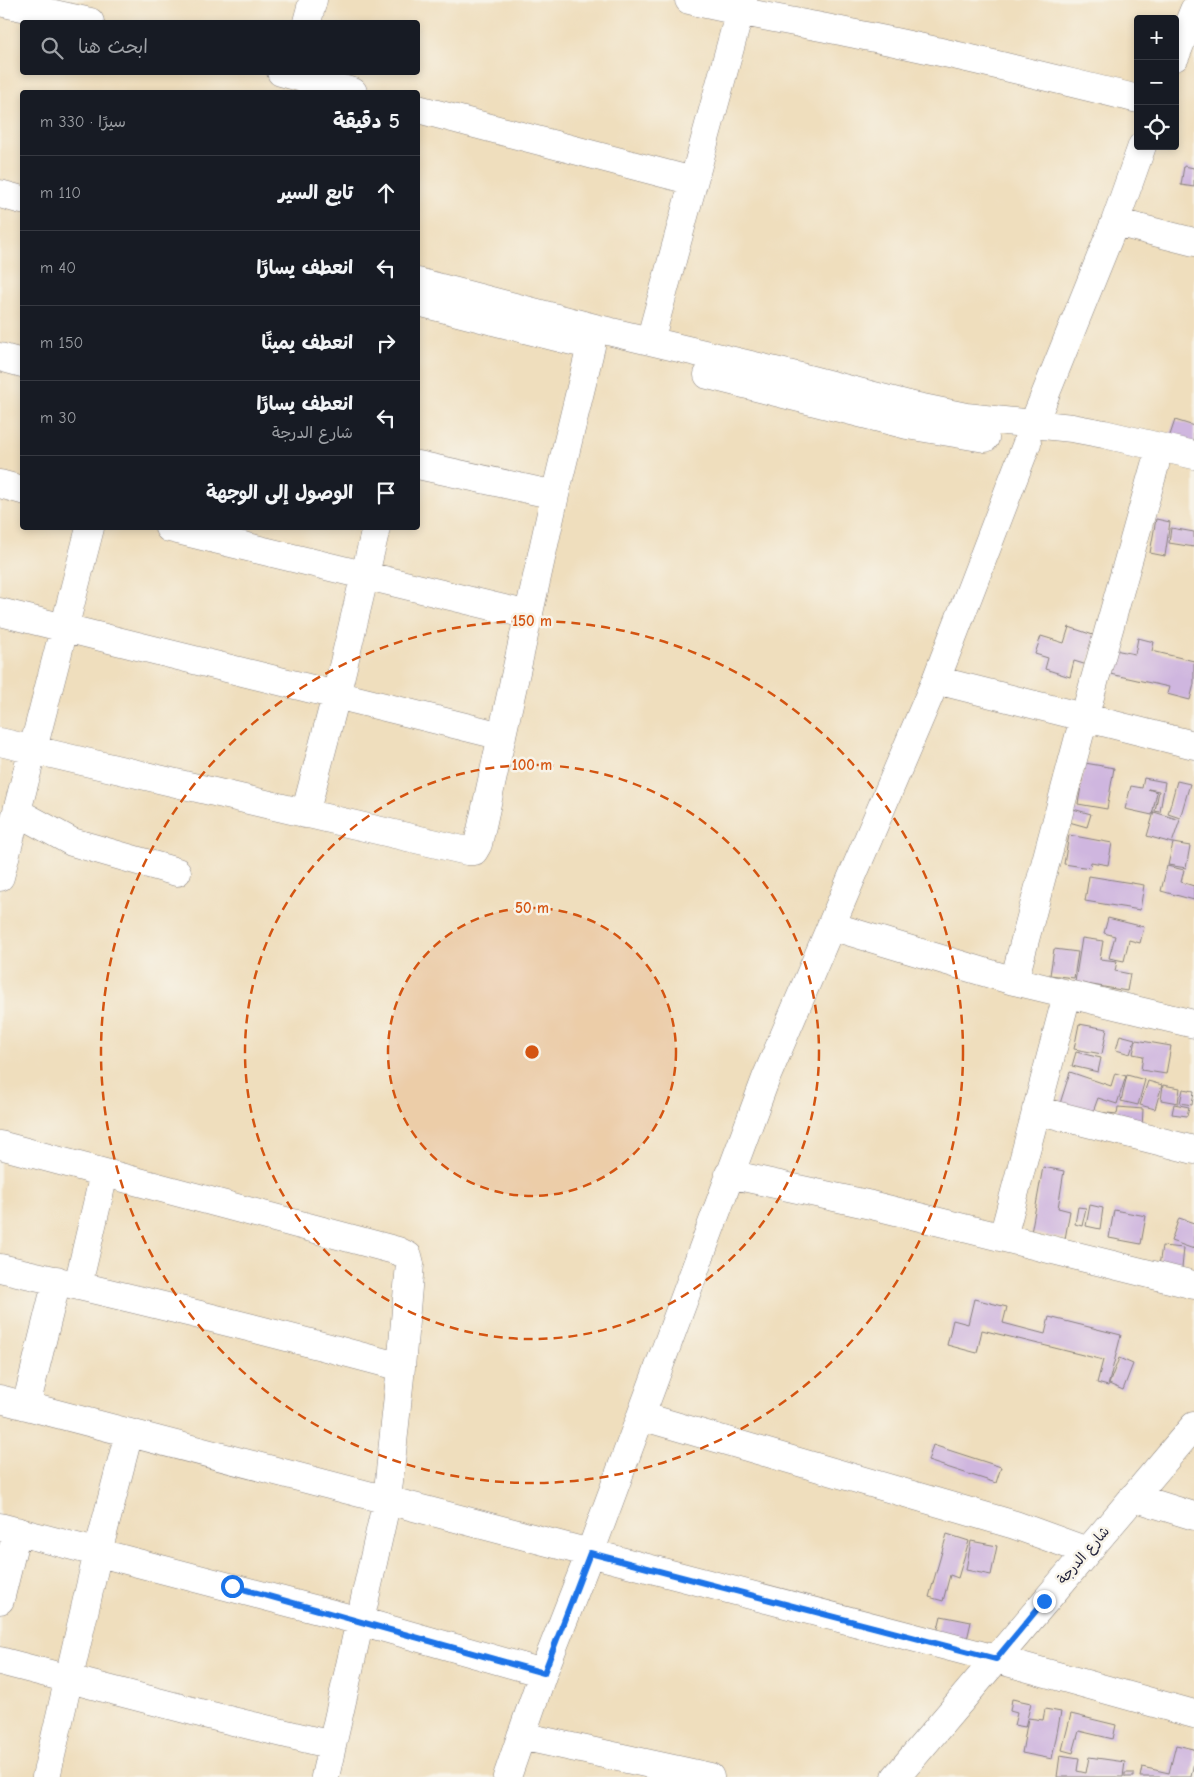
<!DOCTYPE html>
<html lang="ar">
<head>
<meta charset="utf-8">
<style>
  body { margin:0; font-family:"Comic Neue","Playpen Sans Arabic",sans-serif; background:#242831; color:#f1f3f6; direction:rtl }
  .controls { position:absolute; right:15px; top:15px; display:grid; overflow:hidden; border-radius:5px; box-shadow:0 2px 8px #0003 }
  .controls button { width:45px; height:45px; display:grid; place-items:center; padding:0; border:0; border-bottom:1px solid #363941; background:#171b24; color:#f1f3f6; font:25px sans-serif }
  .stop { position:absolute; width:15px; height:15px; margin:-11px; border:4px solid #1a73e8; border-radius:50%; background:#fff }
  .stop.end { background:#1a73e8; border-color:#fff; box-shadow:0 1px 5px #0008 }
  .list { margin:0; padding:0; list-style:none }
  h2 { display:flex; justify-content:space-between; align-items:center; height:65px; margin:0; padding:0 20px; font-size:21px }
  h2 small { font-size:16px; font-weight:400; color:#9ea1a6 }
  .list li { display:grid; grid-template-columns:32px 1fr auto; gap:15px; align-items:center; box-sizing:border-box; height:75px; padding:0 20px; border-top:1px solid #363941 }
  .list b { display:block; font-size:19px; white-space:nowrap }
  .list p { margin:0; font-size:16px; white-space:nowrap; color:#9ea1a6 }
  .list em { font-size:16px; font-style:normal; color:#9ea1a6 }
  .icon { flex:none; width:28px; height:28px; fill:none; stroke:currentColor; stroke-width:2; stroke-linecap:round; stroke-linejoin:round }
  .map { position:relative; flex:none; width:1194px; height:1777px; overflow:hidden; direction:ltr }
  .search { position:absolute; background:#171b24; box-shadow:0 2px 8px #0003; left:20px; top:20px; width:400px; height:55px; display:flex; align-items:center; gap:12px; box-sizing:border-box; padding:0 18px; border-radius:5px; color:#9ea1a6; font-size:19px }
  .panel { position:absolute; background:#171b24; box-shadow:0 2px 8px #0003; left:20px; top:90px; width:400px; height:440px; border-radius:5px; direction:rtl }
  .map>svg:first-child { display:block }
  .building { fill:#cfb6df }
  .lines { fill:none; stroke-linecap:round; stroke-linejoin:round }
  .minor-casing { stroke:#88807c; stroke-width:29 }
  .minor { stroke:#fff; stroke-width:28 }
  .route { stroke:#1a73e8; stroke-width:6 }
  .ring { fill:none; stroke:#d45411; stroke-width:2.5; stroke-dasharray:9 6 }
  .labels { text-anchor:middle; stroke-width:5; stroke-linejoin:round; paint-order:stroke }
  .street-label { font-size:14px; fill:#22223b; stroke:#f7f3e8 }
  .centre { fill:#d45411; stroke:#f7f3e8; stroke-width:2.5 }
  .ring-label { font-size:15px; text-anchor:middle; font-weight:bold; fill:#d45411; stroke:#f7f3e8; stroke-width:5; stroke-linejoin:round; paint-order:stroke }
</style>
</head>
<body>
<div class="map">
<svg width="1194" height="1777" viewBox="0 0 1194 1777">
  <rect width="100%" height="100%" fill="#f7f3e8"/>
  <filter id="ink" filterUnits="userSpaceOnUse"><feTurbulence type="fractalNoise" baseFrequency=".02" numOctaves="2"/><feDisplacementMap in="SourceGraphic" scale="10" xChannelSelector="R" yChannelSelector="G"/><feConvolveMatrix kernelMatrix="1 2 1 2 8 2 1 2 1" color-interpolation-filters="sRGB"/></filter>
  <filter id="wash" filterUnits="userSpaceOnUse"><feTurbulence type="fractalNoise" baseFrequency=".0096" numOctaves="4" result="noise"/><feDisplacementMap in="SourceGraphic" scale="20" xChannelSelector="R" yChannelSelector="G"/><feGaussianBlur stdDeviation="1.12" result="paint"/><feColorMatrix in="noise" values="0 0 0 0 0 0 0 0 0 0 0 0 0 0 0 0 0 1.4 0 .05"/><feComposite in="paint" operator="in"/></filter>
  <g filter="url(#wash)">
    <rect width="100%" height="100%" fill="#efdebd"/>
    <g id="blocks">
      <path class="building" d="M 1184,166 L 1194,168 L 1194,187 L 1181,185 Z
        M 1175,420 L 1194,426 L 1194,449 L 1168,441 Z
        M 1156,519 L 1170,522 L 1165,556 L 1150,553 Z
        M 1171,528 L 1194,532 L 1194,547 L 1169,543 Z
        M 1069,627 L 1096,636 L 1087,665 L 1074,661 L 1070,677 L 1045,669 L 1048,658 L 1035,654 L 1041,636 L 1064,643 Z
        M 1138,638 L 1154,642 L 1152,651 L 1194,661 L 1194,684 L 1190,700 L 1167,694 L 1169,687 L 1110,674 L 1115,650 L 1135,654 Z
        M 1085,763 L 1114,768 L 1107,809 L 1078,804 Z
        M 1144,778 L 1165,782 L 1160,812 L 1155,811 L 1159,791 L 1148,789 L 1157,792 L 1152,815 L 1125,809 L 1131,786 L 1142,788 Z
        M 1177,781 L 1190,784 L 1180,818 L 1168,814 Z
        M 1073,809 L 1091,814 L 1087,827 L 1069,822 Z
        M 1154,812 L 1180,820 L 1172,843 L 1147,836 Z
        M 1069,835 L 1112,843 L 1108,865 L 1091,862 L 1090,868 L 1064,864 Z
        M 1173,843 L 1190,846 L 1186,868 L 1168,865 Z
        M 1167,866 L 1184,870 L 1181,882 L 1194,886 L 1194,900 L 1161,891 Z
        M 1089,876 L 1144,885 L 1140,910 L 1085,901 Z
        M 1108,918 L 1144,927 L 1140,943 L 1129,940 L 1124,961 L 1109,958 L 1115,936 L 1104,933 Z
        M 1082,938 L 1103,941 L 1100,959 L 1117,961 L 1115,971 L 1130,974 L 1127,991 L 1075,982 Z
        M 1054,949 L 1078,952 L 1074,978 L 1050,975 Z
        M 1079,1024 L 1107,1029 L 1102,1054 L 1074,1049 Z
        M 1120,1035 L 1135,1039 L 1130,1054 L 1116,1050 Z
        M 1136,1040 L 1171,1046 L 1166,1074 L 1141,1070 L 1143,1056 L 1133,1054 Z
        M 1076,1052 L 1101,1058 L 1098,1072 L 1072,1066 Z
        M 1070,1072 L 1111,1086 L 1115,1073 L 1126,1076 L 1117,1104 L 1098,1098 L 1089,1123 L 1057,1113 Z
        M 1127,1075 L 1145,1080 L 1138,1105 L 1121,1101 Z
        M 1148,1081 L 1162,1085 L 1155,1109 L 1140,1105 Z
        M 1163,1085 L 1180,1088 L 1178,1103 L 1161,1100 Z
        M 1183,1089 L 1194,1091 L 1192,1105 L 1180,1103 Z
        M 1174,1104 L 1189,1107 L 1187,1116 L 1172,1114 Z
        M 1118,1107 L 1143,1109 L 1142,1129 L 1097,1112 L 1117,1114 Z
        M 1043,1167 L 1064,1171 L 1058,1208 L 1070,1211 L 1065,1239 L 1031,1233 Z
        M 1090,1205 L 1103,1208 L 1100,1229 L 1086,1226 Z
        M 1078,1207 L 1086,1208 L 1082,1226 L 1075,1224 Z
        M 1114,1210 L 1146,1216 L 1141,1244 L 1109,1238 Z
        M 1179,1218 L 1194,1223 L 1194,1249 L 1171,1241 Z
        M 1162,1246 L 1184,1248 L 1182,1268 L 1159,1266 Z
        M 974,1299 L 1007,1307 L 1003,1323 L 1045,1334 L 1049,1317 L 1121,1335 L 1108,1386 L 1097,1383 L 1103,1360 L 982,1330 L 977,1353 L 947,1345 L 953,1320 L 968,1324 Z
        M 1119,1358 L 1133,1364 L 1123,1390 L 1109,1384 Z
        M 933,1445 L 1001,1467 L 996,1483 L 928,1461 Z
        M 947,1534 L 969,1541 L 958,1578 L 950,1575 L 943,1601 L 929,1597 Z
        M 971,1541 L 997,1546 L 991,1575 L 966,1570 Z
        M 941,1616 L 971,1622 L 966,1644 L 936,1637 Z
        M 1012,1699 L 1031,1703 L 1025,1727 L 1014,1725 L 1017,1713 L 1010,1711 Z
        M 1045,1709 L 1061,1712 L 1052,1759 L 1022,1753 L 1028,1718 L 1043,1720 Z
        M 1071,1714 L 1116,1725 L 1113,1739 L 1079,1731 L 1073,1753 L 1062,1750 Z
        M 1176,1745 L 1194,1749 L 1194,1762 L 1191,1777 L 1140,1777 L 1142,1767 L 1169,1773 Z
        M 1060,1755 L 1079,1758 L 1077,1771 L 1086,1773 L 1089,1757 L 1125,1762 L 1123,1777 L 1057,1777 Z
        M 1125,1773 L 1134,1773 L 1134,1777 L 1125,1777 Z"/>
    </g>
  </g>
  <g filter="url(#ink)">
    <use href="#blocks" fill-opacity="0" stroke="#88807c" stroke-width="1"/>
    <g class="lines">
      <defs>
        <path id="minor" d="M 689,0 C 746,14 803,23 860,35 C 954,53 1046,77 1138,99
          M 0,2 L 90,22
          M 307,22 L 313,0
          M 1175,57 L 1194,10
          M 281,72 L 353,92
          M 418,109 L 693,181
          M 0,194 L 22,200
          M 1115,222 L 1194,242
          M 418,282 L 595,328 L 801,377 L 913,406 L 966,417 L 1072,428 L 1104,434 L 1194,455
          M 418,302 L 576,342
          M 650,341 L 743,0
          M 0,357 L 22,363
          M 708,375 L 907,425 L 985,438
          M 1033,425 L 1115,222 L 1142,146
          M 418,465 L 555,495
          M 0,484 L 22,490
          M 169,528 L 529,615
          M 0,612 L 502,736
          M 936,680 L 1194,745
          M 0,742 L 467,851 L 474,851 L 478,844 L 555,495 L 591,346
          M 17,812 L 72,842 L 177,872
          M 305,814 L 336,696 L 376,528
          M 0,877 L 90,528
          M 831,926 L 1014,981 L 1194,1024
          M 1014,981 L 1084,718 L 1155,465
          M 1036,1110 L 1194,1150
          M 0,1145 L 398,1251 L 408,1256 L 410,1264 L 401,1367 L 387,1500 L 325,1777
          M 729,1174 L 871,1205 L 1194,1285
          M 1003,1237 L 1067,995
          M 0,1268 C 135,1298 268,1331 401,1367
          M 78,1285 L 104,1174
          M 0,1399 L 996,1659 L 1194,1714
          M 26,1406 L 57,1280
          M 641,1416 L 1015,1525 L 1087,1551
          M 1133,1497 L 1194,1516
          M 0,1527 L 360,1621 L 543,1673
          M 0,1600 L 17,1531
          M 0,1661 L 204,1714 L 332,1745
          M 521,1736 L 710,1777
          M 46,1777 L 98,1552 L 129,1433
          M 507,1777 L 543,1673 L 590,1553 L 766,1078 L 936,680 L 1027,443
          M 896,1777 L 1194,1426"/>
      </defs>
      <use href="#minor" class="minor-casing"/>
      <use href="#minor" class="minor"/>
    </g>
  </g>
  <g class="lines" filter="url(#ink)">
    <path class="route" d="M 232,1586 L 544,1673 L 590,1553 L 996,1659 L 1044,1601"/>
  </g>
  <circle cx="532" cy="1052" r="144" fill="#d45411" fill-opacity=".12"/>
  <g class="ring">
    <circle cx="532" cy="1052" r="144"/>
    <circle cx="532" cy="1052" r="287"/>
    <circle cx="532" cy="1052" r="431"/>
  </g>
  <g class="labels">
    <g class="street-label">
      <text transform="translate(1083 1555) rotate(-49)" y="5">شارع الدرجة</text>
    </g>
  </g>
  <circle cx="532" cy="1052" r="8" class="centre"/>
  <g class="ring-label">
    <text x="532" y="626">150 m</text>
    <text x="532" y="770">100 m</text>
    <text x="532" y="913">50 m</text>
  </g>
</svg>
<div class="controls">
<button>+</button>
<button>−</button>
<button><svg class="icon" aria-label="locate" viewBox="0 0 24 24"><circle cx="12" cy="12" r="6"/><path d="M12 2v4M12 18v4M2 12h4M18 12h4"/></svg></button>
</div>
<div class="stop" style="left:232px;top:1586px"></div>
<div class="stop end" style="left:1044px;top:1601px"></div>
<div class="search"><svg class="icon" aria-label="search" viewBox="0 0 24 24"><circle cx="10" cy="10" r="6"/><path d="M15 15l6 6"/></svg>ابحث هنا</div>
<section class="panel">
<h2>5 دقيقة<small>سيرًا · 330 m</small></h2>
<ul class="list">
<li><svg class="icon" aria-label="ahead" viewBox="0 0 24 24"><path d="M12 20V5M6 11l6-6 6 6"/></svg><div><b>تابع السير</b></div><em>110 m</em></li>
<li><svg class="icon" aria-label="left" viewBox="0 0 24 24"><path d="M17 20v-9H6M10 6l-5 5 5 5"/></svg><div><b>انعطف يسارًا</b></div><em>40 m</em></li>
<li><svg class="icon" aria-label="right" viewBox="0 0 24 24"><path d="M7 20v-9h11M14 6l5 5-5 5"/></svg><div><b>انعطف يمينًا</b></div><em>150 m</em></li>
<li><svg class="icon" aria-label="left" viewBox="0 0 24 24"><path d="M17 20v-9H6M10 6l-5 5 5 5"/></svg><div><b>انعطف يسارًا</b><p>شارع الدرجة</p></div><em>30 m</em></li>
<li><svg class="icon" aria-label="arrive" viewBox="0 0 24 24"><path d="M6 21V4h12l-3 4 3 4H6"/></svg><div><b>الوصول إلى الوجهة</b></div></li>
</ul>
</section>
</div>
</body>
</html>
